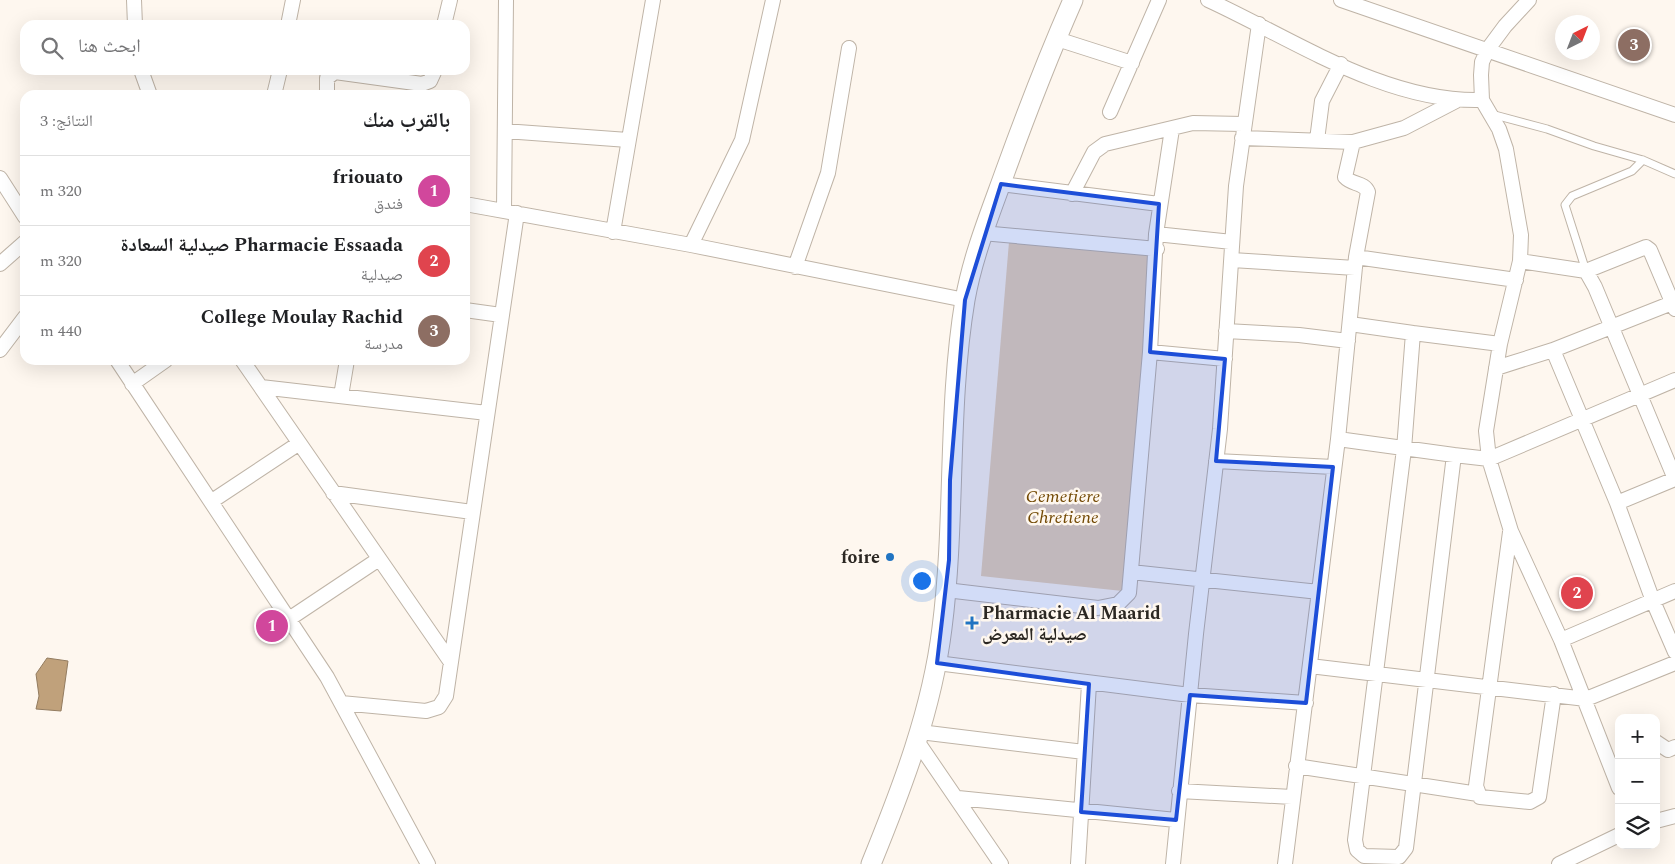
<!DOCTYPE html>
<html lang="ar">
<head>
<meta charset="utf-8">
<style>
  body { margin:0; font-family:Spectral,"Noto Naskh Arabic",serif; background:#f2f2f2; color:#202124; direction:rtl }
  .controls { position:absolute; right:15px; bottom:15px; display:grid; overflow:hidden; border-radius:10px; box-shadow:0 5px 20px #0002 }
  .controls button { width:45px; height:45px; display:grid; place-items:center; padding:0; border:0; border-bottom:1px solid #e0e0e0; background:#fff; color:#202124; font:25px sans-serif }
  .compass { position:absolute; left:1555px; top:15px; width:45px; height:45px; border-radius:50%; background:#fff; box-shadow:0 5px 20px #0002; rotate:42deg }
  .you { position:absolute; left:921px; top:580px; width:18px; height:18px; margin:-12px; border:4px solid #fff; border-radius:50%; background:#1a73e8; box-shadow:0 0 0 8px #1a73e833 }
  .badge { display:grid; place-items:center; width:32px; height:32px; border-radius:50%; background:#2074c2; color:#fff; font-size:16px; font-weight:700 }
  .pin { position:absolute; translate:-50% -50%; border:2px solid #fff; box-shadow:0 1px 5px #0006 }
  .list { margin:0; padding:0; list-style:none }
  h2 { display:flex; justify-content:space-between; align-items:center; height:65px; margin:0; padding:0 20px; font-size:21px }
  h2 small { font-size:16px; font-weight:400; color:#757577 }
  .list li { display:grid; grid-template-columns:32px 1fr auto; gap:15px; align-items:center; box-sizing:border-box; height:70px; padding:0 20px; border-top:1px solid #e0e0e0 }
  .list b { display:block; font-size:19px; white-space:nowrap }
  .list p { margin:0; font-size:16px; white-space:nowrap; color:#757577 }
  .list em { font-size:16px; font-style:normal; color:#757577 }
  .icon { flex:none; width:28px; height:28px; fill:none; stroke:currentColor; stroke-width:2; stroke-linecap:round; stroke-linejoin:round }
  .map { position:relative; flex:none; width:1675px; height:864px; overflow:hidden; direction:ltr }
  .search { position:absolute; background:#fff; box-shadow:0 5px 20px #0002; left:20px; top:20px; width:450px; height:55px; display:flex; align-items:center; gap:12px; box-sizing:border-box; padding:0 18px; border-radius:15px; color:#757577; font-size:19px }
  .panel { position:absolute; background:#fff; box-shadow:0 5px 20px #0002; left:20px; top:90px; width:450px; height:275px; border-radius:15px; direction:rtl }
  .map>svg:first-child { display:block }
  .green { fill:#ead2b6 }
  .water { fill:#c0a17b; stroke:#937c60 }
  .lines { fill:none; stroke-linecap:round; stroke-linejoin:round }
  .lane-casing { stroke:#bfb4a7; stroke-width:9 }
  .street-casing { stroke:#bfb4a7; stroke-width:16 }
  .secondary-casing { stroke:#bfb4a7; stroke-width:21 }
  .lane { stroke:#fff; stroke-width:7 }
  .street { stroke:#fff; stroke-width:14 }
  .secondary { stroke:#fff; stroke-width:19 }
  .marked { fill:#1d4ed8; fill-opacity:0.2; stroke:#1d4ed8; stroke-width:4; stroke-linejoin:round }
  .poi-dot { fill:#2074c2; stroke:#fef7ef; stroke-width:2 }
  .labels { text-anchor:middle; stroke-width:5; stroke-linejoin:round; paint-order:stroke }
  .park-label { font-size:18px; font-style:italic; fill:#724802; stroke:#fef7ef }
  .poi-label { font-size:18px; font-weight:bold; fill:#2b2722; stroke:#fef7ef; text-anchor:end }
</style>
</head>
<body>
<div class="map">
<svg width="1675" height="864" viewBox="0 0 1675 864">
  <rect width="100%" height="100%" fill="#fef7ef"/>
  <path class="green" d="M 1009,242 L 1160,254 L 1132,592 L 981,576 Z"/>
  <path class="water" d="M 47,658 L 68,661 L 61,711 L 36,709 L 39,696 L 36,674 Z"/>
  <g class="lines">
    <defs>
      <path id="lane" d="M 1491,114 L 1547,129 L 1594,146 L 1643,160 L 1675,174
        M 1586,271 L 1565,205 L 1572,196 L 1632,171 L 1643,160"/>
      <path id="street" d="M 134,0 L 135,25
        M 1208,0 C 1293,39 1386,103 1482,100
        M 1341,0 L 1675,115
        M 1529,0 L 1505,26 L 1488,49 L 1482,62 L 1481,75 L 1482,100 L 1499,129 L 1506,149 L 1521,235 L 1520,261 L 1500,344 L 1486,431 L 1489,459 L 1511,531 L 1561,640 L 1619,788
        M 288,25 L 293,0
        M 444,25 L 450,0
        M 1057,39 L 1132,63
        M 141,70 L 150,95
        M 274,95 L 280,70
        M 327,95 L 327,78 L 335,72 L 422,84 L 430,81 L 435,70
        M 1110,112 L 1159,0
        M 505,131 L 628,140
        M 1242,138 L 1353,142 L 1404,128 L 1456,101
        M 1317,140 L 1322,101 L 1341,64
        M 0,178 L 25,217
        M 1001,184 L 1159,204
        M 1072,194 L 1094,152 L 1105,144 L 1193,123 L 1243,124
        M 465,204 L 691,245 L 965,300
        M 504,210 L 506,0
        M 613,232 L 653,0
        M 982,233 L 1157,249
        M 1156,234 L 1232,242
        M 691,245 L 742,140 L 773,0
        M 1356,257 L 1516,280
        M 1232,260 L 1355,268
        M 1520,261 L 1586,271 L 1595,287 L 1675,479
        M 0,264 L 25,242
        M 795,267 L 828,173 L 849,48
        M 1586,271 L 1646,247 L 1650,250 L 1675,309
        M 1672,303 L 1553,350 L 1617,503 L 1653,601 L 1675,652
        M 465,310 L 501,315
        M 1350,324 L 1413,333
        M 1226,331 L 1299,335 L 1348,341
        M 0,350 L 25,317
        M 1150,352 L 1225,359
        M 117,360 L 327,677 L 428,864
        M 242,360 L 450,661
        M 1496,368 L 1553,350
        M 132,384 L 166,360
        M 261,387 L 487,413
        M 341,396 L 347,360
        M 1338,439 L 1454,455 L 1406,848 L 1399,857 L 1364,856 L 1357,850 L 1355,840 L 1404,449 L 1413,333 L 1500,344
        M 1454,455 L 1489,459 L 1675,380
        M 1216,461 L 1333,467
        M 333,493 L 472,512
        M 212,501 L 298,444
        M 1617,503 L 1675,479
        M 1510,532 L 1476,786 L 1480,797 L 1530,802 L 1539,797 L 1554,694
        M 1131,572 L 1319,592
        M 946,590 L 1098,608 L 1118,604 L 1129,593 L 1150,352 L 1156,234 L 1172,129
        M 289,619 L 379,559
        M 1561,640 L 1675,591
        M 937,663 L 1190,695 L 1306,703
        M 1310,666 L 1586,699 L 1675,663
        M 341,703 L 426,711 L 439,707 L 446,696 L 517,213
        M 920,732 L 1084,752
        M 917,741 L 1001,864
        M 1656,742 L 1668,750 L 1675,747
        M 1296,766 L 1478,794
        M 1179,791 L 1292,797
        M 958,798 L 1176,820
        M 1656,821 L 1675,816
        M 1078,864 L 1089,684
        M 1173,864 L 1196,634 L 1220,429 L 1236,186 L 1259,24
        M 1285,864 L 1338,439 L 1356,257 L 1368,192 C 1364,182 1352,185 1345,177 L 1353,142
        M 1559,864 L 1619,835"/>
      <path id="secondary" d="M 871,864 C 902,788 932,710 942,628 C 956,519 947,408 965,300 C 973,255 990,214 1005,172 C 1026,114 1048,57 1073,0"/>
    </defs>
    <use href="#lane" class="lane-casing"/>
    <use href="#street" class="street-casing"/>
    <use href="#secondary" class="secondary-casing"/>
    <use href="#lane" class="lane"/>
    <use href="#street" class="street"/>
    <use href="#secondary" class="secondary"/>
  </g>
  <path class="marked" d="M 1001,184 L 1159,204 L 1150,352 L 1225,359 L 1216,461 L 1333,467 L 1306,703 L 1190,695 L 1176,820 L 1081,812 L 1089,684 L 937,663 L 949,560 L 950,480 L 965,300 Z"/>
  <g class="poi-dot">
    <circle cx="890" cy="557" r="5"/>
    <path d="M969.5 615.5h5v5h5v5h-5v5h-5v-5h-5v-5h5z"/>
  </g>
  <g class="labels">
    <g class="park-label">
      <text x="1063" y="502">Cemetiere<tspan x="1063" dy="21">Chretiene</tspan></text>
    </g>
    <g class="poi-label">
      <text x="880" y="563">foire</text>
      <text x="982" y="619" text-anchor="start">Pharmacie Al Maarid<tspan x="982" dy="21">صيدلية المعرض</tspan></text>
    </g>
  </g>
</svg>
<div class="controls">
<button>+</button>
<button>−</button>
<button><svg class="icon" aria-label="layers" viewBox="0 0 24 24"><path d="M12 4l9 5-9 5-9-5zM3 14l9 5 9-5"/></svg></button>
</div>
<svg class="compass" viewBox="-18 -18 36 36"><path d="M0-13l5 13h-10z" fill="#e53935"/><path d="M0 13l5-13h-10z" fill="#757577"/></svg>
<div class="you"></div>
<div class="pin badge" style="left:272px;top:626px;background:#d1479c">1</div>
<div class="pin badge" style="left:1577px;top:593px;background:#e0444e">2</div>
<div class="pin badge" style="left:1634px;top:45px;background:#8d6e63">3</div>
<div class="search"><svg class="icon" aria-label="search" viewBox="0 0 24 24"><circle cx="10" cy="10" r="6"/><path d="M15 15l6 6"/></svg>ابحث هنا</div>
<section class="panel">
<h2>بالقرب منك<small>النتائج: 3</small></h2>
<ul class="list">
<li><span class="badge" style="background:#d1479c">1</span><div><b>friouato</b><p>فندق</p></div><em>320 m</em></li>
<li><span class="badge" style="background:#e0444e">2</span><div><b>Pharmacie Essaada صيدلية السعادة</b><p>صيدلية</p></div><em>320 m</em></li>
<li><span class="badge" style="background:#8d6e63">3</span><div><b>College Moulay Rachid</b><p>مدرسة</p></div><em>440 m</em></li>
</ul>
</section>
</div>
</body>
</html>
